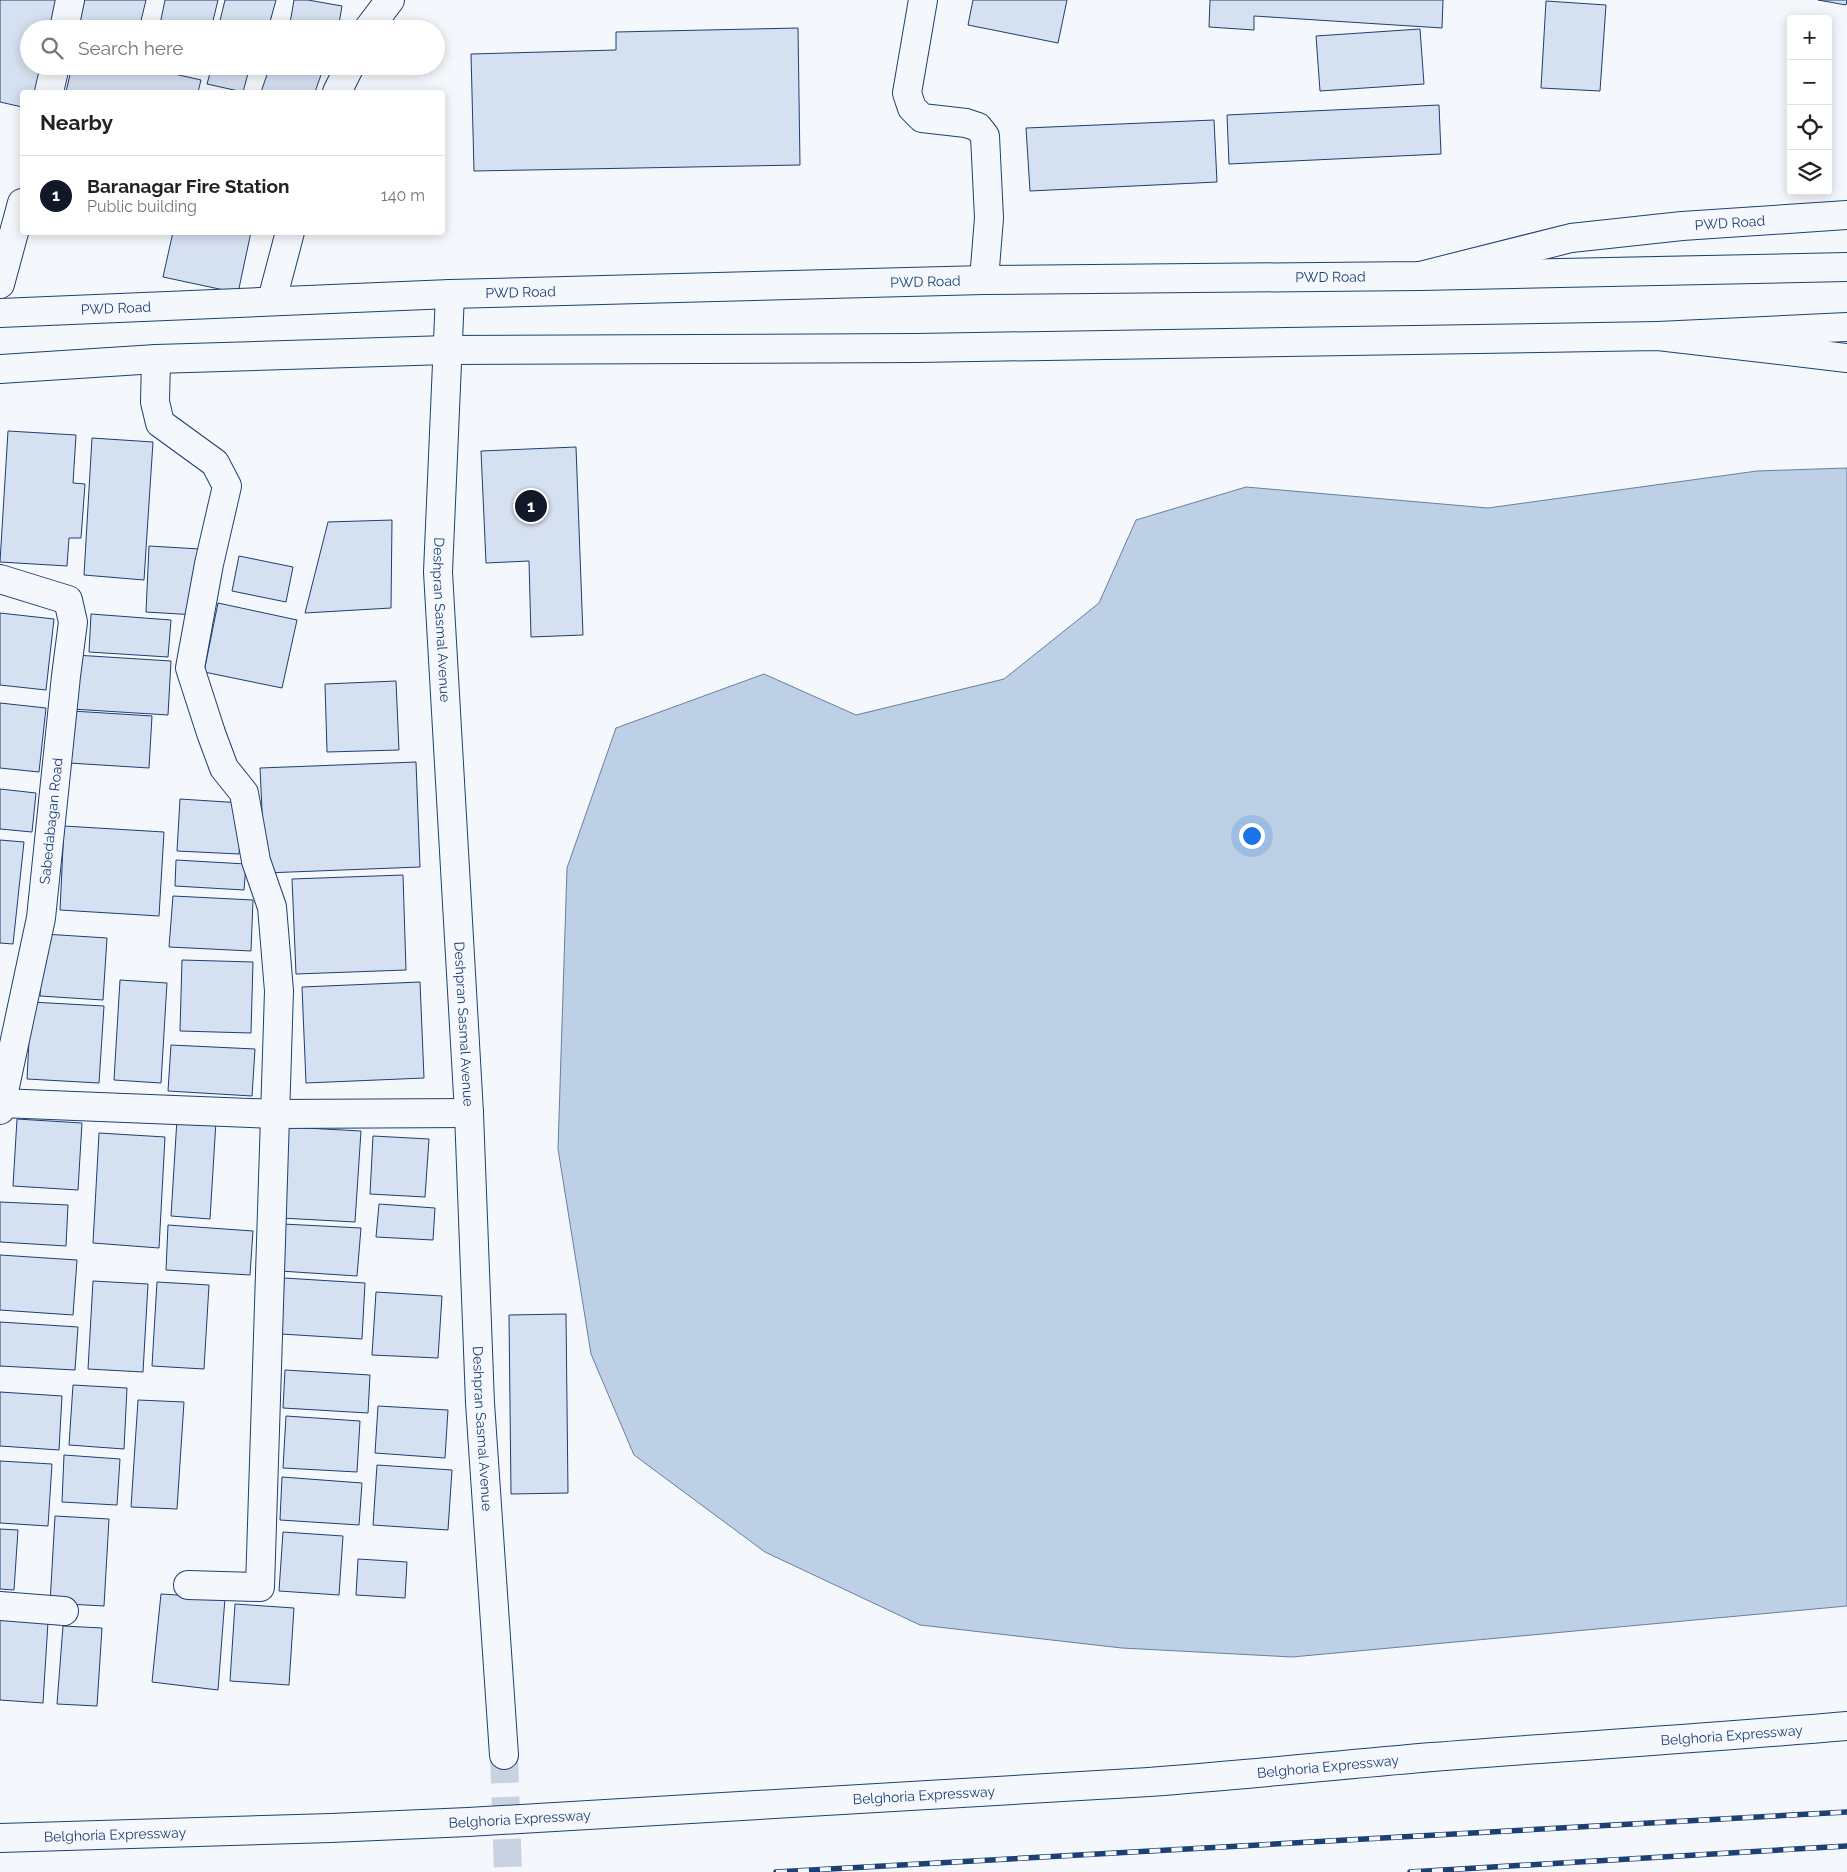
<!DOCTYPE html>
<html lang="en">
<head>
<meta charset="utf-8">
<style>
  body { margin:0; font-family:Raleway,sans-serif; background:#f2f2f2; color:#222 }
  .controls { position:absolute; right:15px; top:15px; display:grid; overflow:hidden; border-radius:5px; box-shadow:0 2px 12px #0003 }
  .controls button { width:45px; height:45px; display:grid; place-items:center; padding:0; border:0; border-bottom:1px solid #e0e0e0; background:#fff; color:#222; font:25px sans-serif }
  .you { position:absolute; left:1251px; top:835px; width:18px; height:18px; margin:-12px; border:4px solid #fff; border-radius:50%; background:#1a73e8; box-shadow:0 0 0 8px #1a73e833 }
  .badge { display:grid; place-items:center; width:32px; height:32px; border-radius:50%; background:#111827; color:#fff; font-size:16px; font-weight:700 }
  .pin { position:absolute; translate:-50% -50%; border:2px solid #fff; box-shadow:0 1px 5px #0006 }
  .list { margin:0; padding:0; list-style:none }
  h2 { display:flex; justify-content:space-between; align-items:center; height:65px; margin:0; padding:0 20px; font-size:21px }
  h2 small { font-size:16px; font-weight:400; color:#767676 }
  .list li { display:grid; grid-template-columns:32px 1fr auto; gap:15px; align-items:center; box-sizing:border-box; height:80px; padding:0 20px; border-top:1px solid #e0e0e0 }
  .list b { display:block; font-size:19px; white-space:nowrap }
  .list p { margin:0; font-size:16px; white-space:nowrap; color:#767676 }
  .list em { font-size:16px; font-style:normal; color:#767676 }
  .icon { flex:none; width:28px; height:28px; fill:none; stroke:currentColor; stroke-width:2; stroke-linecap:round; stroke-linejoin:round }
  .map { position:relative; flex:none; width:1847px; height:1872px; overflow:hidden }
  .search { position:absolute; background:#fff; box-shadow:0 2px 12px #0003; left:20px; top:20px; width:425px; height:55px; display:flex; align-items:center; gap:12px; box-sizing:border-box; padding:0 18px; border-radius:28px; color:#767676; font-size:19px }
  .panel { position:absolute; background:#fff; box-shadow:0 2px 12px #0003; left:20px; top:90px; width:425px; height:145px; border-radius:5px }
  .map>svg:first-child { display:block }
  .water { fill:#bed0e5; stroke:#687fa3 }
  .building { fill:#d5e0f0; stroke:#1d3f73 }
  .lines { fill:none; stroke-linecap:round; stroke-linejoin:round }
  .minor-tunnel { stroke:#c9d2e0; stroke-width:28; stroke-dasharray:28 14; stroke-linecap:butt }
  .minor-casing { stroke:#1d3f73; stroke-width:30 }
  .major-casing { stroke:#1d3f73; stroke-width:30 }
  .highway-casing { stroke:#1d3f73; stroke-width:30 }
  .minor { stroke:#f4f7fb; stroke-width:28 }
  .major { stroke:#f4f7fb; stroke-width:28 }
  .highway { stroke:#f4f7fb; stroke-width:28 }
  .rail-casing { stroke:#1d3f73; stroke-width:5.5 }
  .rail { stroke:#f4f7fb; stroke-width:4; stroke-dasharray:11; stroke-linecap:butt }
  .labels { text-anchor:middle; stroke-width:4; stroke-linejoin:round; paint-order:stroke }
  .street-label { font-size:14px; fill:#1d3f73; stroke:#f4f7fb }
</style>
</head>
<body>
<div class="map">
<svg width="1847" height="1872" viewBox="0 0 1847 1872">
  <rect width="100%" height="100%" fill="#f4f7fb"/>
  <path class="water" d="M 1847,468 L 1847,1606 L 1292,1657 L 1122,1648 L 920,1625 L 765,1552 L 634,1455 L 591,1354 L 558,1149 L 567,868 L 616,728 L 764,674 L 856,715 L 1004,679 L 1099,603 L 1136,520 L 1246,487 L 1488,508 L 1757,471 Z"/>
  <path class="building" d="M 0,0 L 56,0 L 50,29 L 29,29 L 29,66 L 43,66 L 38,92 L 22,92 L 22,107 L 0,102 Z
    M 83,0 L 146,0 L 139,29 L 76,29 Z
    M 165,0 L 218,0 L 211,29 L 159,29 Z
    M 225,0 L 276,0 L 268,29 L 218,29 Z
    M 294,0 L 308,0 L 342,6 L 338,29 L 289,29 Z
    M 973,0 L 1067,0 L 1058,43 L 968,25 Z
    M 1210,0 L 1443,0 L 1442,28 L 1254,16 L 1254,30 L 1209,27 Z
    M 1818,0 L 1847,0 L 1846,5 Z
    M 1546,1 L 1606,5 L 1600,91 L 1541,88 Z
    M 798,28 L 800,165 L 474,171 L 471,54 L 616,50 L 616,32 Z
    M 1420,29 L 1424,84 L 1320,91 L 1316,36 Z
    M 72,66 L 139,66 L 201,80 L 198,92 L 66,92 Z
    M 212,66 L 250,66 L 243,92 L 207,84 Z
    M 270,66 L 306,66 L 322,72 L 315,92 L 261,92 Z
    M 1439,105 L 1441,154 L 1229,164 L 1227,115 Z
    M 1214,120 L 1217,182 L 1030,191 L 1026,128 Z
    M 173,232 L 251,232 L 238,293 L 163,277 Z
    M 8,431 L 76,435 L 73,483 L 85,484 L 81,538 L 69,538 L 67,566 L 0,562 Z
    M 92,438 L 153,442 L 144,580 L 84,575 Z
    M 576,447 L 583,635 L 531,637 L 529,561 L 486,563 L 481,451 Z
    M 392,520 L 391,608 L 305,613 L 328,522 Z
    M 149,546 L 200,549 L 196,615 L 146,612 Z
    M 239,556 L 293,567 L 286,602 L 232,591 Z
    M 218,603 L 297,620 L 282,688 L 204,672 Z
    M 0,613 L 54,619 L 46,690 L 0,685 Z
    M 91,614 L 171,620 L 168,657 L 89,652 Z
    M 75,655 L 171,661 L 168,715 L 72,709 Z
    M 396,681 L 399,750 L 327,752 L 325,684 Z
    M 0,703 L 46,708 L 39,772 L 0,768 Z
    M 72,711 L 152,716 L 149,768 L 69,763 Z
    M 416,762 L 420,867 L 265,873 L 260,768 Z
    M 0,789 L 36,793 L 32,832 L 0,829 Z
    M 180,799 L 242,803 L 239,854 L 177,851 Z
    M 64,826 L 164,832 L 159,916 L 60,910 Z
    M 0,840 L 24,842 L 13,944 L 0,943 Z
    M 176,860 L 246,864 L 244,890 L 175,886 Z
    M 403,875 L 406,970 L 296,974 L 292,879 Z
    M 173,896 L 253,900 L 251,951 L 169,947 Z
    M 44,934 L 107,938 L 103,1000 L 40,996 Z
    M 182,960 L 253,962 L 251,1033 L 180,1031 Z
    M 120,980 L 167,983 L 161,1083 L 114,1080 Z
    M 420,982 L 424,1078 L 306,1083 L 302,987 Z
    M 31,1002 L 104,1006 L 99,1083 L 27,1079 Z
    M 171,1045 L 255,1049 L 252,1096 L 168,1091 Z
    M 17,1119 L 82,1123 L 78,1190 L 13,1186 Z
    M 177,1119 L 216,1121 L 210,1219 L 171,1216 Z
    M 287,1127 L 361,1131 L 355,1222 L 281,1218 Z
    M 99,1133 L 165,1137 L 159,1248 L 93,1243 Z
    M 373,1136 L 429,1139 L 425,1197 L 370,1194 Z
    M 0,1202 L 68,1205 L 66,1246 L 0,1242 Z
    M 379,1204 L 435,1208 L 433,1240 L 376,1237 Z
    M 283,1224 L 361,1228 L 357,1276 L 280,1271 Z
    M 168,1225 L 253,1231 L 250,1275 L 166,1270 Z
    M 0,1255 L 77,1260 L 73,1315 L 0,1310 Z
    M 284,1278 L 365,1283 L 362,1339 L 281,1334 Z
    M 93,1281 L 148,1284 L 143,1372 L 88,1369 Z
    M 157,1282 L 209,1285 L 204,1369 L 152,1366 Z
    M 376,1292 L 442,1296 L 438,1358 L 372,1355 Z
    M 566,1314 L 568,1493 L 511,1494 L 509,1315 Z
    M 0,1322 L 78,1327 L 75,1370 L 0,1366 Z
    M 285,1370 L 370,1375 L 368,1413 L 283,1408 Z
    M 73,1385 L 127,1388 L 124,1449 L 69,1445 Z
    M 0,1392 L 62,1396 L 59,1450 L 0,1446 Z
    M 138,1400 L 184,1402 L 177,1509 L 131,1507 Z
    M 378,1406 L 448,1410 L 445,1458 L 375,1453 Z
    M 286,1416 L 360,1421 L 357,1472 L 283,1468 Z
    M 64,1455 L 120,1459 L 117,1505 L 62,1502 Z
    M 0,1461 L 52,1464 L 48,1526 L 0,1523 Z
    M 377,1465 L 452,1470 L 448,1530 L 373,1525 Z
    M 282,1477 L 362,1483 L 359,1525 L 280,1520 Z
    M 55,1516 L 109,1519 L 104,1606 L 50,1603 Z
    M 0,1529 L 18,1530 L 14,1590 L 0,1589 Z
    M 283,1532 L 343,1536 L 339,1595 L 279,1591 Z
    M 358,1559 L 407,1562 L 405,1598 L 356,1595 Z
    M 161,1594 L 225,1598 L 218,1690 L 152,1682 Z
    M 235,1604 L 294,1608 L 289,1685 L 230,1681 Z
    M 0,1619 L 48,1622 L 43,1703 L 0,1700 Z
    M 63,1626 L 102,1628 L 97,1706 L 57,1704 Z"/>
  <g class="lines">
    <path class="minor-tunnel" d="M 504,1755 L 508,1872"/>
    <defs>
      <g id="minor">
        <path d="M 923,0 L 907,93 L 912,108 L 922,118 L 966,123 L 978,127 L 985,136 L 989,218 L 984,280"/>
        <path d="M 64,29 L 70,0"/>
        <path d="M 368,29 L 390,0"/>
        <path d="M 49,92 L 55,66"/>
        <path d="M 337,92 L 350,66"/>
        <path d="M 0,284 L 22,203"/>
        <path id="s1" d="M 450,294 L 438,572 L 469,1113 L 480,1403 L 504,1755"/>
        <path d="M 272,300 L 290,232"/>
        <path d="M 156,359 L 155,402 L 160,423 L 215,463 L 227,486 L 209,564 L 190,668 L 211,733 L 224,768 L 244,793 L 256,861 L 272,907 L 279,991 L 260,1587 L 188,1585"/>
        <path d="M 0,579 L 68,600 L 73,622 L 66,676 L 41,918 L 0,1110"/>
        <path d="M 0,1103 L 276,1114 L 469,1113"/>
        <path d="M 0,1606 L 64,1611"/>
      </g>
      <g id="major">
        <path id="s2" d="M 0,313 L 450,294 L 984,280 L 1420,276 L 1571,238 L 1682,226 L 1847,215"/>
        <path d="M 0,369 L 156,359 L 447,350 L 917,348 L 1658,336 L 1847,358"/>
      </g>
      <g id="highway">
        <path d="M 1420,276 L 1847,267"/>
        <path d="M 1658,336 L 1847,327"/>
        <path id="s3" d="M 0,1838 L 331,1828 L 468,1822 L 1149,1782 C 1244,1775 1338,1765 1432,1757 C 1570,1746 1709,1738 1847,1726"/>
      </g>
    </defs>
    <use href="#minor" class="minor-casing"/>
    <use href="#major" class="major-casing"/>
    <use href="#highway" class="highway-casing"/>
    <use href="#minor" class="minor"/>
    <use href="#major" class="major"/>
    <use href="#highway" class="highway"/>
    <defs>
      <path id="rail" d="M 776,1872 L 1847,1812
        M 1410,1872 L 1847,1846"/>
    </defs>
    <use href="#rail" class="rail-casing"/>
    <use href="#rail" class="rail"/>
  </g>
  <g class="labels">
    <g class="street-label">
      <text dy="5" stroke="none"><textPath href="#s2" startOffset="1736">PWD Road</textPath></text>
      <text dy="5" stroke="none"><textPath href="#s2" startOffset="1331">PWD Road</textPath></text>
      <text dy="5" stroke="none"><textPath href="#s2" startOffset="926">PWD Road</textPath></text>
      <text dy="5" stroke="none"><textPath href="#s2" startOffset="521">PWD Road</textPath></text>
      <text dy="5" stroke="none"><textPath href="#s2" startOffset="116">PWD Road</textPath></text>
      <text dy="5" stroke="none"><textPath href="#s1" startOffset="326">Deshpran Sasmal Avenue</textPath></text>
      <text transform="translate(51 821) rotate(-84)" y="5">Sabedabagan Road</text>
      <text dy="5" stroke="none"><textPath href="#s1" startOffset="731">Deshpran Sasmal Avenue</textPath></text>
      <text dy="5" stroke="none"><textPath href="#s1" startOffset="1136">Deshpran Sasmal Avenue</textPath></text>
      <text dy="5" stroke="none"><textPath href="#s3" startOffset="1735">Belghoria Expressway</textPath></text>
      <text dy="5" stroke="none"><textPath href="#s3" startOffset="1330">Belghoria Expressway</textPath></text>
      <text dy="5" stroke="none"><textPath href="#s3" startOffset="925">Belghoria Expressway</textPath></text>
      <text dy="5" stroke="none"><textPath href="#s3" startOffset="520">Belghoria Expressway</textPath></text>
      <text dy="5" stroke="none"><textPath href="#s3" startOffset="115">Belghoria Expressway</textPath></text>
    </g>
  </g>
</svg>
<div class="controls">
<button>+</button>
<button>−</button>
<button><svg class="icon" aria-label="locate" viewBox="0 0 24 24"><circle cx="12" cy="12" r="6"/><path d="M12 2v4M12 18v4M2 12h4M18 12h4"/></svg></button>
<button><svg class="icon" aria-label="layers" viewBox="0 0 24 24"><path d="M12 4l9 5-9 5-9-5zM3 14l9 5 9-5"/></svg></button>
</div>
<div class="you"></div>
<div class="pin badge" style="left:531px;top:506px">1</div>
<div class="search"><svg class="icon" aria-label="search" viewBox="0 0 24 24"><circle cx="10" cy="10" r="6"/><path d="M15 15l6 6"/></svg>Search here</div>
<section class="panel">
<h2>Nearby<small></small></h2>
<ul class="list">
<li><span class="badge">1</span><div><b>Baranagar Fire Station</b><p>Public building</p></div><em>140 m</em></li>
</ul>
</section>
</div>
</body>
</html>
